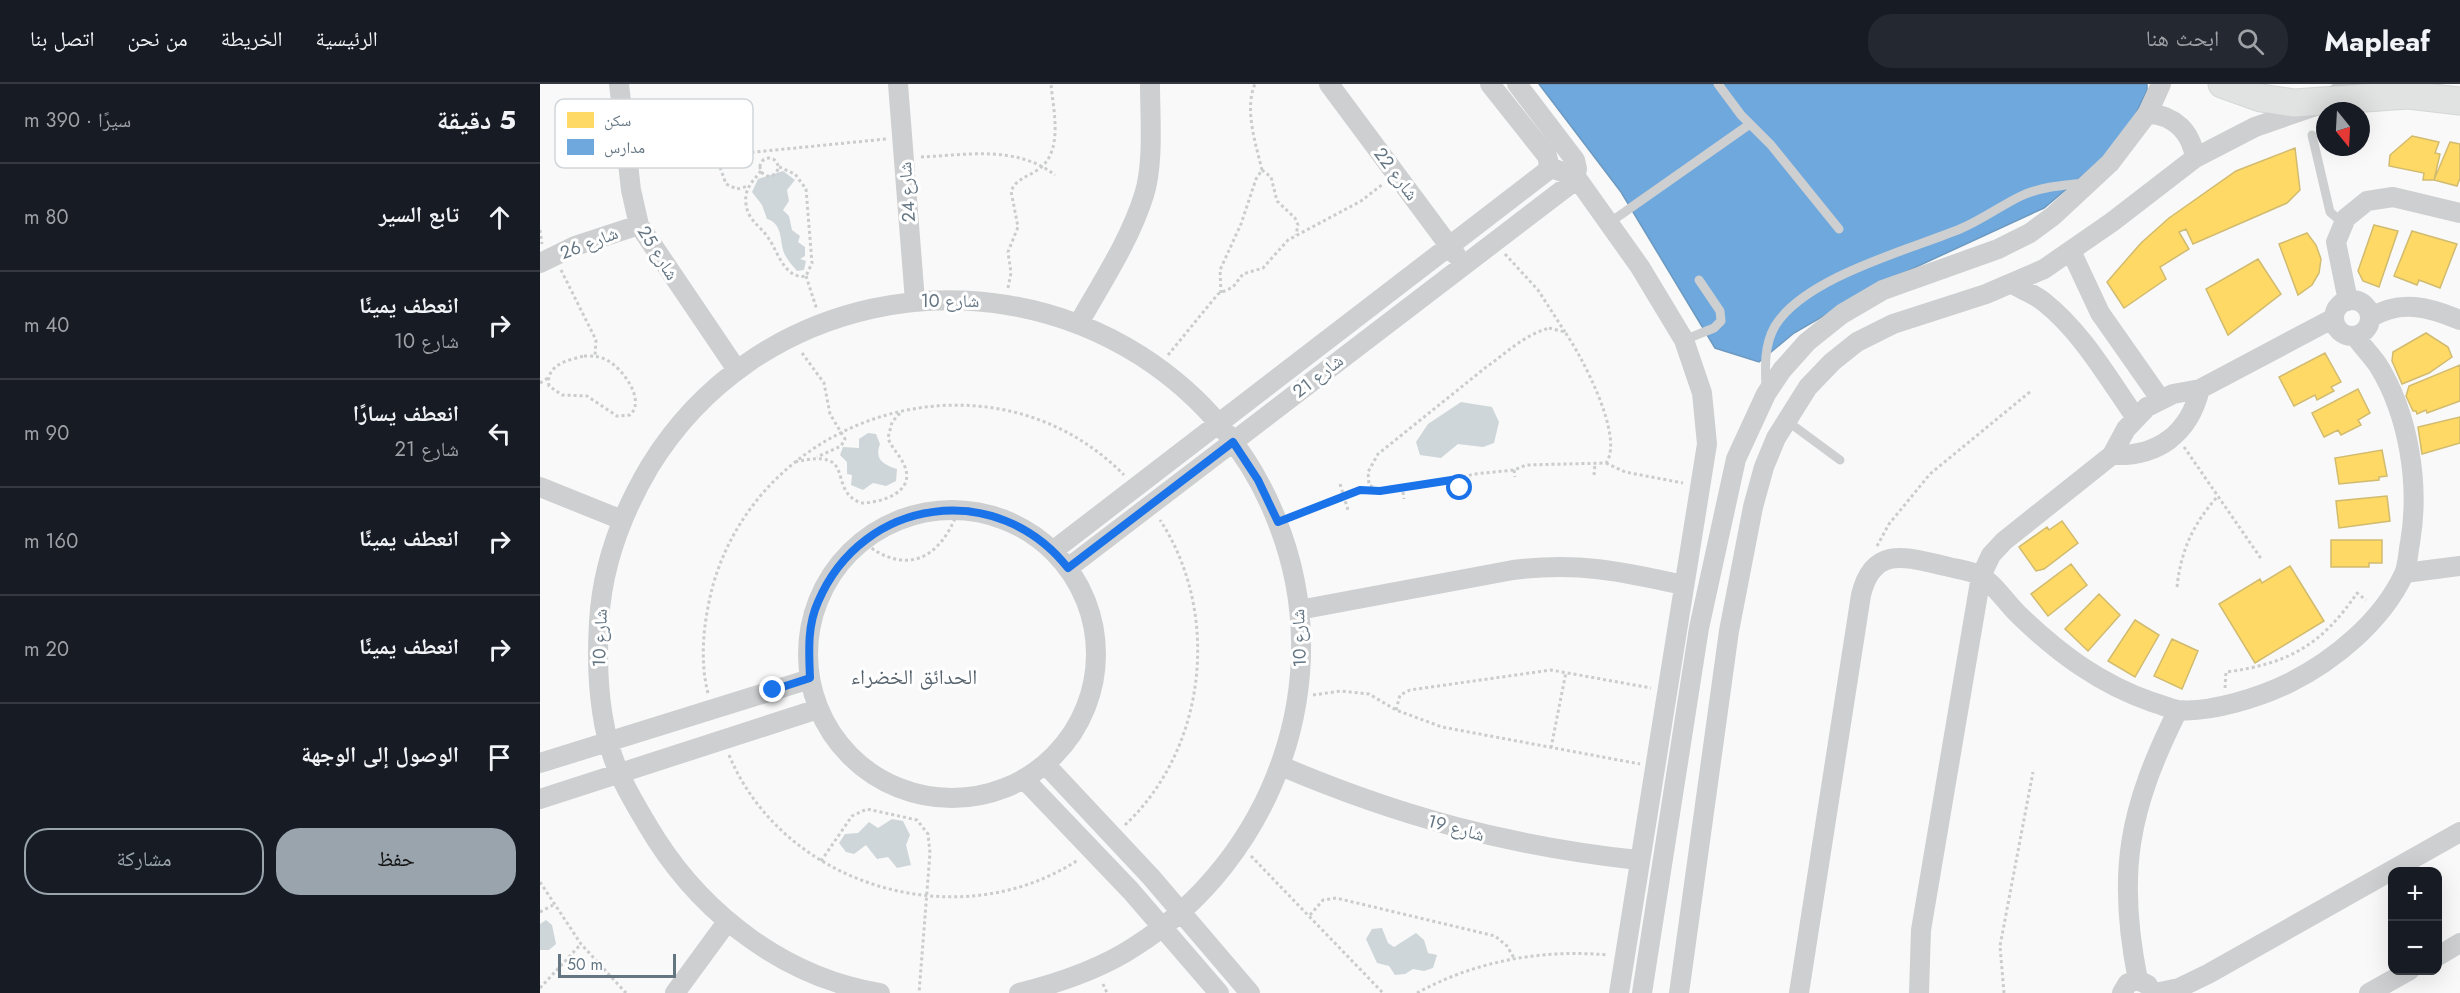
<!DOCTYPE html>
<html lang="ar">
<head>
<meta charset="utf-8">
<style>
  body { margin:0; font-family:Jost,"Noto Naskh Arabic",sans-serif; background:#242831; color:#f1f3f6; direction:rtl }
  .controls { position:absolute; right:18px; bottom:18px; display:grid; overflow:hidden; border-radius:12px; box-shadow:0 6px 24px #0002 }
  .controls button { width:54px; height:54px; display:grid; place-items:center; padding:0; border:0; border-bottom:2px solid #363941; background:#171b24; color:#f1f3f6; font:30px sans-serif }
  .compass { position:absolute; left:1776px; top:18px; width:54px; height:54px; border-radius:50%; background:#171b24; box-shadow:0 6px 24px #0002; rotate:162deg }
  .scale { position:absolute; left:18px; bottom:15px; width:118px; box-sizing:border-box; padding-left:6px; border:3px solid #657683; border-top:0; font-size:16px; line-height:21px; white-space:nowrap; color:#657683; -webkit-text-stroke:4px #fff; paint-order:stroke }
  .stop { position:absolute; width:18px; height:18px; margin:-14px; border:4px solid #1a73e8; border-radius:50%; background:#fff }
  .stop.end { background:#1a73e8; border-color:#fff; box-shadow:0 2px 6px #0008 }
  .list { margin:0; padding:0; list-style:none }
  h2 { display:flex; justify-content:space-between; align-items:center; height:78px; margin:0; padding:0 24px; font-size:26px }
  h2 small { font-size:20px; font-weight:400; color:#9ea1a6 }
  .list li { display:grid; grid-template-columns:39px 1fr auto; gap:18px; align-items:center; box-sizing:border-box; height:108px; padding:0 24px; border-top:2px solid #363941 }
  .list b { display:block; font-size:22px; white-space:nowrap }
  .list p { margin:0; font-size:20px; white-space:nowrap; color:#9ea1a6 }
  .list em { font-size:20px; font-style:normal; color:#9ea1a6 }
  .actions { display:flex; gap:12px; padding:18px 24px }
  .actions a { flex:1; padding:14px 0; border:2px solid #99a4ac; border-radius:24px; text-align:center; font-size:21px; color:#99a4ac }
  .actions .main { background:#99a4ac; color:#111 }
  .icon { flex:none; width:33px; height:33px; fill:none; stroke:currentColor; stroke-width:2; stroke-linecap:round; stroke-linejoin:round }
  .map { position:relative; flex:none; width:1920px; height:909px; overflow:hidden; direction:ltr }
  header { display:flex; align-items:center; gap:36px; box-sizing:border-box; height:84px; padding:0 30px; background:#171b24; border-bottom:2px solid #363941 }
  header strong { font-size:28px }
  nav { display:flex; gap:33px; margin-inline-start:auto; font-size:21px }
  .search { width:420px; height:54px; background:#242831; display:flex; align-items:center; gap:15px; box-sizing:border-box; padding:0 21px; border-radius:24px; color:#9ea1a6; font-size:22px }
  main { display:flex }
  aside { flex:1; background:#171b24 }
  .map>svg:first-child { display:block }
  .water { fill:#ced6d9 }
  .homes { fill:#ffd966; stroke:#d1bb6f; stroke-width:1.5 }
  .schools { fill:#6fa8dc; stroke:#6c99c1; stroke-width:1.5 }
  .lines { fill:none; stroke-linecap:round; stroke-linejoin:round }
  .secondary-casing { stroke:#d5d6d7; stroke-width:29 }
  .path { stroke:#cbcccd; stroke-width:3; stroke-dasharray:3 3; stroke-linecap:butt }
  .lane { stroke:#cecfd0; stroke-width:9 }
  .street { stroke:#cecfd0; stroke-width:20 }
  .secondary { stroke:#e1e2e2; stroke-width:27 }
  .route { stroke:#1a73e8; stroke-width:8 }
  .labels { text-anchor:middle; stroke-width:6; stroke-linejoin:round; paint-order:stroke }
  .street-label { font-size:18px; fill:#657683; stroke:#fff }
  .quarter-label { font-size:21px; fill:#57646e; stroke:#fff }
  .key { fill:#fff; stroke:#d1d6da; stroke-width:1.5 }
  .key-label { font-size:16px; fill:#657683 }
</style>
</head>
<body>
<header>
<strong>Mapleaf</strong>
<div class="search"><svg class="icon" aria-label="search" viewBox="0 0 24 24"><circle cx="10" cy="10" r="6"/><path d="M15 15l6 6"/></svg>ابحث هنا</div>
<nav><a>الرئيسية</a><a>الخريطة</a><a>من نحن</a><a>اتصل بنا</a></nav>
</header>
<main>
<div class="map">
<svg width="1920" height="909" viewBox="0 0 1920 909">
  <rect width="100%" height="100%" fill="#f9f9f9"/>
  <path class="water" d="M 243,87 L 255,96 L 247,106 L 249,117 L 243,126 L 249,132 L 252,146 L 260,152 L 258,158 L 265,163 L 265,172 L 260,175 L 266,177 L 264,186 L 257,187 C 253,182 248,177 245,171 C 239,159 244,140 227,135 L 222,121 L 212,108 L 218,95 Z
    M 921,318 L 952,323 L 959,338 L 954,359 L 943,363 L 918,360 L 901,374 L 880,371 L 876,358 L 888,340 Z
    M 328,349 L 336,350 L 340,360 C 334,376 344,381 357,385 L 356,397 L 346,402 L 333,399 L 323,406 L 311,401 L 312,391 L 307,390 L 307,378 L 300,371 L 303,363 L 319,364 L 319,355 Z
    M 352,735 L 363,737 L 370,751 L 366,761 L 371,781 L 357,784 L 348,773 L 337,775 L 326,761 L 314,770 L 306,768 L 299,759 L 305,750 L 318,749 L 329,738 L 338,744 Z
    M 6,836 L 12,841 L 16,860 L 9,866 L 0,866 L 0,840 Z
    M 842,844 L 848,859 L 854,863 L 876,849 L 884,856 L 888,869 L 897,871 L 893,884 L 884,887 L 873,885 L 865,890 L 855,891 L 849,882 L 837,879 L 826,855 L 832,845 Z"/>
  <path class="homes" d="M 1872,52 L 1899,58 L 1895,69 L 1900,70 L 1894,96 L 1883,96 L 1884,89 L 1849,82 L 1850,71 Z
    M 1910,58 L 1920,60 L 1920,94 L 1917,102 L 1894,96 Z
    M 1755,64 L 1760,106 L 1747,119 L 1653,160 L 1646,145 L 1639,148 L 1649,165 L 1620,183 L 1626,195 L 1584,224 L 1567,198 L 1601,159 L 1629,134 L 1696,87 Z
    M 1834,141 L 1858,147 L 1839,203 L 1823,197 L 1818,187 Z
    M 1872,147 L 1917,160 L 1900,204 L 1879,196 L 1877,201 L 1854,192 Z
    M 1767,149 L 1776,161 L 1781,175 L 1779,189 L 1772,201 L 1758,211 L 1739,160 Z
    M 1718,175 L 1741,210 L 1688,251 L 1666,205 Z
    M 1886,249 L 1908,263 L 1912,273 L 1889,289 L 1862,300 L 1852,277 L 1853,268 Z
    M 1785,269 L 1801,298 L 1791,303 L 1794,307 L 1777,316 L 1775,311 L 1754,322 L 1739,293 Z
    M 1920,281 L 1920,317 L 1887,329 L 1886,326 L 1877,330 L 1876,327 L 1873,327 L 1866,312 L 1869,302 Z
    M 1818,305 L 1830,329 L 1818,336 L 1821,341 L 1801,351 L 1798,346 L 1784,353 L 1772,329 Z
    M 1920,333 L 1920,359 L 1882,370 L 1878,343 Z
    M 1842,366 L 1847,392 L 1839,393 L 1839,396 L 1799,400 L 1795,374 Z
    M 1847,412 L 1850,437 L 1799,444 L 1796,417 Z
    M 1522,437 L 1538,459 L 1504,485 L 1496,487 L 1479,463 L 1507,443 L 1509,446 Z
    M 1791,456 L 1842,456 L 1842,479 L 1829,479 L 1829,483 L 1791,483 Z
    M 1531,480 L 1547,501 L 1508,532 L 1491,510 Z
    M 1750,482 L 1784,537 L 1715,579 L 1679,520 L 1720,495 L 1722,499 Z
    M 1559,510 L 1580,531 L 1548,567 L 1525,545 Z
    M 1595,536 L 1619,551 L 1595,593 L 1568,577 Z
    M 1632,555 L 1658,567 L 1642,605 L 1614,592 Z"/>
  <path class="schools" d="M 999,0 L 1607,0 L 1607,6 L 1588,46 L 1561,76 L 1504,124 L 1337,201 L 1254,249 L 1219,278 L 1175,264 L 1081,108 Z"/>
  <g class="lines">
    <defs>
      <path id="secondary" d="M 1682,0 L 1721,14 L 1754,19 L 1868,11 L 1920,17"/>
    </defs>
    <use href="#secondary" class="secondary-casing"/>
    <path class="path" d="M 176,72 L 186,100 L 197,105 L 208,102
      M 381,73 C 427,71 476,61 515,91
      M220 83a9 9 0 1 1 18 0a9 9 0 1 1-18 0Z
      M 104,79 L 346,55
      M 722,86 L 731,93 L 737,117 L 755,134 L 758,141 L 756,151
      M 221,87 C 212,98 204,105 206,120 C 208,137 221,142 229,155 C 238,168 245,196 266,192 L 272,179 L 266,105 L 255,90 L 237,82
      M 0,146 L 2,160
      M 965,170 L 998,206 L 1025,248
      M 21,186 L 56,256 L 55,272
      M 266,192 L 277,226
      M 468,204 L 471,189 L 468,168 L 478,143 L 471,107 C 477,94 488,93 499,85 C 524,66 513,26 511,0
      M 681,209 L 680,186 L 701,140 L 716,95 L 722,86 C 716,61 704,25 715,0
      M 1009,244 L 1025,248 C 1041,271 1085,353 1066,379 L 986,381 L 974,386 L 934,390 L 897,400 L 862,402 L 840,407 L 829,401 L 828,388 L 838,370 L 945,284 C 965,270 984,251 1009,244 Z
      M 262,269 L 284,299 L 290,330 L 305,355 L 301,362 L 277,373
      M 628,271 L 678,210 L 693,203 L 703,190 L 723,184 L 748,156 L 821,117 L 843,100
      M 44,272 C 52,272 59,272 67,276 C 83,285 106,316 90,331 L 77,332 L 47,312 L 22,311 L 9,302 C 5,281 28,276 44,272 Z
      M 0,299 L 8,294
      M 1644,363 L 1722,476
      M 255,378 C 320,363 285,405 321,419 C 340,419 375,409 365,383 C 361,372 352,365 348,354 L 352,338 L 362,327
      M 1066,379 L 1085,388 L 1143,399
      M 974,386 L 975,393
      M 1054,391 L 1055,380
      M 918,395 L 920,404
      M 800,400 L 808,426
      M 862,402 L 864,415
      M 754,431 L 803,411 L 832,406
      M 322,457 C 365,493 400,476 418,427
      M 1337,462 L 1349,440 L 1390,390 L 1491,307
      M 1637,503 C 1641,466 1653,440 1678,412
      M 1685,604 L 1686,588 C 1748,580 1782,561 1817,509 L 1826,516
      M 168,609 C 159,575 164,535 173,501 C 223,326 453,258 584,391
      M 773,611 L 801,607 L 829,610 L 856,626 L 902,643 L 1100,680
      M 856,626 L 860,611 L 870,606 L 1011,586 L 1111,604
      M 1011,664 L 1026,588
      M 189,671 C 244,803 419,854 538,776
      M 585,741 C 667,664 681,529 620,436
      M 711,772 L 843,909
      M 281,777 L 312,732 L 327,725 L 377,736 L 388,750 L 390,769 L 379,909
      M 0,798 L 41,860 L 86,909
      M 0,828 L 13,821
      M 770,831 L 783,816 L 796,814 L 955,852 L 967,862 L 974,874
      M 563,900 L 567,909
      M 0,904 L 41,860
      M 877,909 C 935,877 1002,865 1068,871
      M 1464,909 L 1460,862 L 1493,688"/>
    <path class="lane" d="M 1178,0 L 1201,31 L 1231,61 L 1299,145
      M 1772,51 L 1790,128 L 1797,134 L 1806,134
      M 1069,139 L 1210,40
      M 1144,256 L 1174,244 L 1181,237 L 1180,227 L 1159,196
      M 1226,304 C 1225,283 1224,261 1235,242 C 1265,193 1369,166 1420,145 C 1442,136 1460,122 1481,112 C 1500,103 1523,101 1544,99
      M 1247,337 L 1300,376"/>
    <path class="street" d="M 79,0 L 91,106 L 99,141 L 197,286
      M 358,0 L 375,217
      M 789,0 L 916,171
      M 1608,29 C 1635,32 1651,47 1655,74
      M 1009,83 L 1036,93 L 1100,183 L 1144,256 L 1162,309 L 1167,360 L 1079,909
      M 1531,167 L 1560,229 L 1621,316
      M 0,179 L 35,162 L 99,141
      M 1472,200 C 1482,206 1495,210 1504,218 C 1542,248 1568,294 1596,334
      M1794 234a18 18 0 1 1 36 0a18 18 0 1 1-36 0Z
      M 1808,217 L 1796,158 L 1806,134 L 1827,117 L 1853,113 L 1920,129
      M 1830,234 C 1860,215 1889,223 1920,236
      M 539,239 C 562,198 590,156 604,111 C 614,80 610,33 610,0
      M 1572,371 C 1618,373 1649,350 1660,305
      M 0,403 L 82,436
      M268 570a144 144 0 1 1 288 0a144 144 0 1 1-288 0Z
      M 514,466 L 1007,87 L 1009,80 L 1007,72 L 950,0
      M 528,484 L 1033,98 L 1037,85 L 1035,76 L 977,0
      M 1865,489 L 1920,482
      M 759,526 L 973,486 C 1038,478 1080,487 1143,501
      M 0,679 L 270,595
      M 505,680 L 611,793 L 710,909
      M 741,682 C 861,733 969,762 1098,776
      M 484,695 L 591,807 L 679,909
      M 0,715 L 278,625
      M 1898,872 L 1920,859
      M 1598,896 C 1576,788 1589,724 1638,626
      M 135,909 L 187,838
      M 340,909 C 247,894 166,833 116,755 C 103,734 90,713 80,691 C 59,645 56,589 59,538 C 62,483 82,429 110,382 C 213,214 436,167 601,272 C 662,311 711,369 737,437 C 800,594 735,774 594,863 C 559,886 519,899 479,909
      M 1102,909 L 1159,544 L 1196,375 L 1226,310 L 1242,286 L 1267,258 L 1302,230 L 1343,206 L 1458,165 L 1490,149 L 1513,132 L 1570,79 L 1608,29 L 1621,0
      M 1139,909 L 1189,547 L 1213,423 L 1224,383 L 1236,354 L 1268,303 L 1292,278 L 1317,258 L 1353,240 L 1446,210 L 1504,185 L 1572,138 L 1655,74 L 1715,43 L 1787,18 L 1808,0
      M 1259,909 L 1321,511 C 1333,461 1366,473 1405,482 C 1415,485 1431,486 1440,492 C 1454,499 1467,520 1479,531 C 1518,569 1560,600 1612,618 C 1620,620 1630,625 1638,626 C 1670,629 1721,613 1749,599 C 1795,576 1842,537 1864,490 C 1868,481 1868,468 1870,459 C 1880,401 1869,331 1838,281 C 1831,271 1822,262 1815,252
      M 1379,909 L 1381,846 L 1441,492 L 1451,471 L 1464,457 L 1572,371 L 1586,345 L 1607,323 L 1633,310 L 1660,305 L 1794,234
      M 1582,909 L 1588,899 L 1598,896 L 1608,901
      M 1615,909 L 1639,904 L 1668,890 L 1920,748
      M 1829,909 L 1870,886"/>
    <use href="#secondary" class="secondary"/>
  </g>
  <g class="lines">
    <path class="route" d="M 233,606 L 270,594 C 269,569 267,542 278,518 C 323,412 458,395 528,484 L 693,358 L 718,396 L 738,438 L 820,406 L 840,407 L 918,395 L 920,404"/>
  </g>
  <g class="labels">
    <g class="street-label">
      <text transform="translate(856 90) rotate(53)" y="6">شارع 22</text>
      <text transform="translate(367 108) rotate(-94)" y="6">شارع 24</text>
      <text transform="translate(49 159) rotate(-21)" y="6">شارع 26</text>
      <text transform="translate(118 169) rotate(58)" y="6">شارع 25</text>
      <text x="410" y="223">شارع 10</text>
      <text transform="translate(778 292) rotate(-38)" y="6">شارع 21</text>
      <text transform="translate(60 554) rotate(-88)" y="6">شارع 10</text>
      <text transform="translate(759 554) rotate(-92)" y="6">شارع 10</text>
      <text transform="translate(916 744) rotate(15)" y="6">شارع 19</text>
    </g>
    <g class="quarter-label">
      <text x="374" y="600">الحدائق الخضراء</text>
    </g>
  </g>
  <rect x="15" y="15" width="198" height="69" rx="9" class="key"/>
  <rect x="27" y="28" width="27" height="16" fill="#ffd966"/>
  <rect x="27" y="55" width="27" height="16" fill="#6fa8dc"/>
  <g class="key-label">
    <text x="64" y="42">سكن</text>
    <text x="64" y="69">مدارس</text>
  </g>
</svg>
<div class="controls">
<button>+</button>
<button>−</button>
</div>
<svg class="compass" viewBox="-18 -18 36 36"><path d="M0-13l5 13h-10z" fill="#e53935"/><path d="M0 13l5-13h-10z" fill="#9ea1a6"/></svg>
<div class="scale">50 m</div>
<div class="stop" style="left:920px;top:404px"></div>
<div class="stop end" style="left:233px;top:606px"></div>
</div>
<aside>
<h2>5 دقيقة<small>سيرًا · 390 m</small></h2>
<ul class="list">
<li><svg class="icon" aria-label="ahead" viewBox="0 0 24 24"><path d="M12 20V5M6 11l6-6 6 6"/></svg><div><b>تابع السير</b></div><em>80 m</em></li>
<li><svg class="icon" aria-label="right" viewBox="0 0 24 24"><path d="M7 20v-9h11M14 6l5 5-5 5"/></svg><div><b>انعطف يمينًا</b><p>شارع 10</p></div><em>40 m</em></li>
<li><svg class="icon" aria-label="left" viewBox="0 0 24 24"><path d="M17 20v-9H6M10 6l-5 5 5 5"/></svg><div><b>انعطف يسارًا</b><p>شارع 21</p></div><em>90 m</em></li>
<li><svg class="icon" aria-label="right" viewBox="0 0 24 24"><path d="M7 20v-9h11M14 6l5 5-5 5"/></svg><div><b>انعطف يمينًا</b></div><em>160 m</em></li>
<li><svg class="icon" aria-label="right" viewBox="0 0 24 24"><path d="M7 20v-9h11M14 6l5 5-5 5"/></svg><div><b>انعطف يمينًا</b></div><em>20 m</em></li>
<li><svg class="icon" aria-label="arrive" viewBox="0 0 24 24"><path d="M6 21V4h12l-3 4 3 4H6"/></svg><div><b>الوصول إلى الوجهة</b></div></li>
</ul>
<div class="actions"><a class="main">حفظ</a><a>مشاركة</a></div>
</aside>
</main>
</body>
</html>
